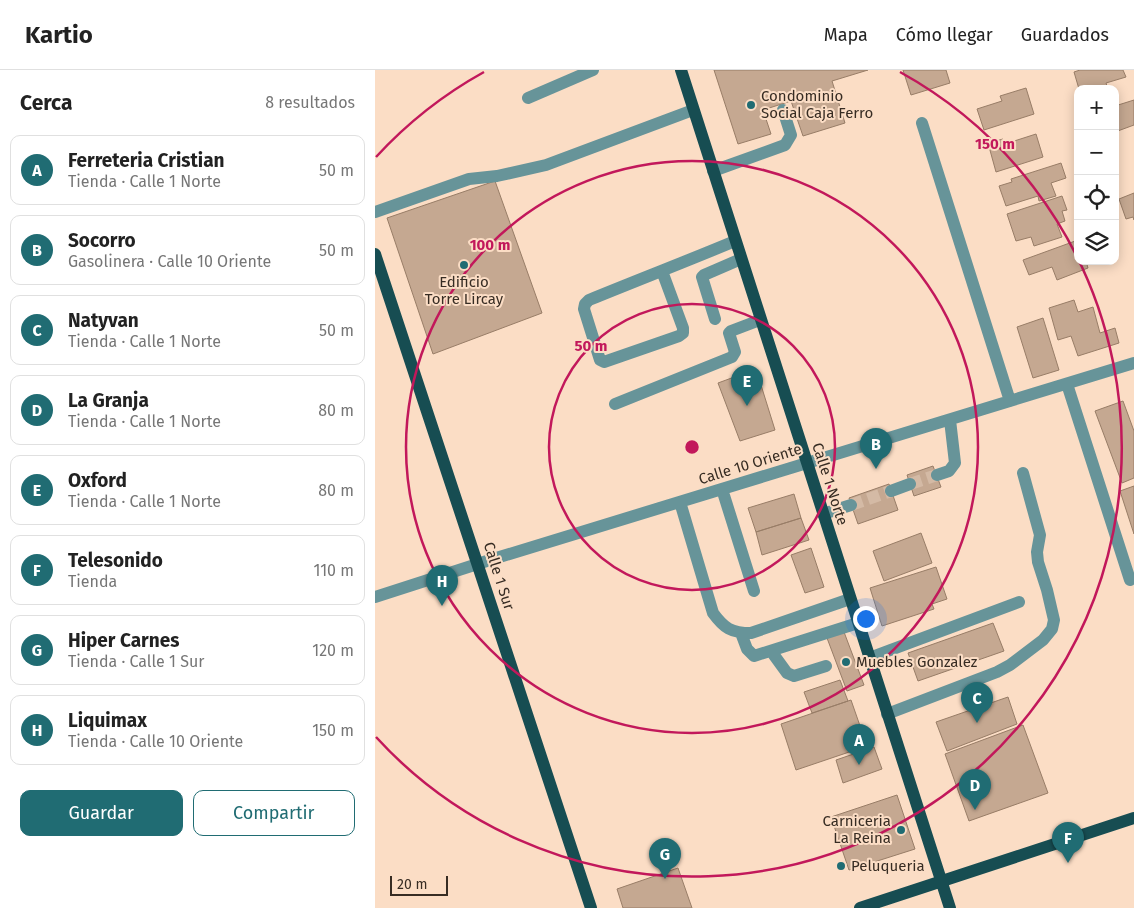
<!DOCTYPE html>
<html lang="es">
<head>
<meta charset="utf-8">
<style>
  body { margin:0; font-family:"Fira Sans",sans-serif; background:#f6f6f6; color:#222 }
  .controls { position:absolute; right:15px; top:15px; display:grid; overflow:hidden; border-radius:10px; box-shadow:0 2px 12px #0003 }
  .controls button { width:45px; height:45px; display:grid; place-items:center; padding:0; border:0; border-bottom:1px solid #e0e0e0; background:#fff; color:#222; font:25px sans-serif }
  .scale { position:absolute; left:15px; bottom:12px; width:58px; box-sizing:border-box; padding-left:5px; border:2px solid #372c23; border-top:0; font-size:14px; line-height:18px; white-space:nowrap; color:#372c23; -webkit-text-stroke:4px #fbddc5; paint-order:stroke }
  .you { position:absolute; left:490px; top:548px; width:18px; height:18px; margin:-12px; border:4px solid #fff; border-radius:50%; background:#1a73e8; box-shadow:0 0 0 8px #1a73e833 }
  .badge { display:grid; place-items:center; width:32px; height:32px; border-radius:50%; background:#206c73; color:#fff; font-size:16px; font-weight:700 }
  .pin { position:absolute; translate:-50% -41px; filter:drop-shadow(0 1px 2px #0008) }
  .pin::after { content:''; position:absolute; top:26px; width:18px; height:15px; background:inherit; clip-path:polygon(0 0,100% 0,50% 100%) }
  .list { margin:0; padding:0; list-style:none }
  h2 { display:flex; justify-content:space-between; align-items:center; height:65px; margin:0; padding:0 20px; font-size:21px }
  h2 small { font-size:16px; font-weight:400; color:#767676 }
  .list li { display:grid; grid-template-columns:32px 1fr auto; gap:15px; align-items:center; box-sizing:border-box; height:70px; margin:0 10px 10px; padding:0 10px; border:1px solid #e0e0e0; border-radius:10px }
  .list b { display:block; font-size:19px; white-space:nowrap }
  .list p { margin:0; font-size:16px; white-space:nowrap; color:#767676 }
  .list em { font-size:16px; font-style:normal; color:#767676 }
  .actions { display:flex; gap:10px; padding:15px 20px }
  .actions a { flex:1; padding:11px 0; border:1px solid #206c73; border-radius:10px; text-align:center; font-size:18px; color:#206c73 }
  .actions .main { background:#206c73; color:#fff }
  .icon { flex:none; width:28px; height:28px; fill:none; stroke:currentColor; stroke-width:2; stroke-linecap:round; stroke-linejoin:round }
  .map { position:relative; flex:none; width:759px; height:838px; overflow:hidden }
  header { display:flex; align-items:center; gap:30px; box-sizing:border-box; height:70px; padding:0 25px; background:#fff; border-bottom:1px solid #e0e0e0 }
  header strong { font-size:24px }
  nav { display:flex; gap:28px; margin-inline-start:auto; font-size:18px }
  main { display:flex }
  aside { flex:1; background:#fff }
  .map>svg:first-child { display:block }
  .building { fill:#c5a891; stroke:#987d67 }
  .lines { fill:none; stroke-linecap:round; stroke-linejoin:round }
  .minor-tunnel { stroke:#d4baa5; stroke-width:12; stroke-dasharray:12 6; stroke-linecap:butt }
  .minor { stroke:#679499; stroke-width:12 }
  .major { stroke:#174d52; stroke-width:12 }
  .ring { fill:none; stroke:#c2185b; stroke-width:2.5 }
  .poi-dot { fill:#206c73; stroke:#fbddc5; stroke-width:2 }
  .labels { text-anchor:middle; stroke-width:4; stroke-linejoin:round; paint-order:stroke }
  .poi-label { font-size:15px; fill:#372c23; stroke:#fbddc5; text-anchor:start }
  .street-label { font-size:15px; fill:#372c23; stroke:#fbddc5 }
  .centre { fill:#c2185b; stroke:#fbddc5; stroke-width:2.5 }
  .ring-label { font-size:15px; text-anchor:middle; font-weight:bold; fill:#c2185b; stroke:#fbddc5; stroke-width:4; stroke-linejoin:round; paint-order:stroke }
</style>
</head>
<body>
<header>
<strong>Kartio</strong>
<nav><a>Mapa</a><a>Cómo llegar</a><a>Guardados</a></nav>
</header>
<main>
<aside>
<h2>Cerca<small>8 resultados</small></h2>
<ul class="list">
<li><span class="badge">A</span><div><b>Ferreteria Cristian</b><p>Tienda · Calle 1 Norte</p></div><em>50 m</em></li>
<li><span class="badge">B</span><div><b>Socorro</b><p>Gasolinera · Calle 10 Oriente</p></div><em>50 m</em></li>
<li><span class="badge">C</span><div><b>Natyvan</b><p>Tienda · Calle 1 Norte</p></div><em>50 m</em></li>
<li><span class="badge">D</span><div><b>La Granja</b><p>Tienda · Calle 1 Norte</p></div><em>80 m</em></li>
<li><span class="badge">E</span><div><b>Oxford</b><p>Tienda · Calle 1 Norte</p></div><em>80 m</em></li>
<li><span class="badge">F</span><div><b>Telesonido</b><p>Tienda</p></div><em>110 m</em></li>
<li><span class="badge">G</span><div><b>Hiper Carnes</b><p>Tienda · Calle 1 Sur</p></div><em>120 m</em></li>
<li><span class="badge">H</span><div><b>Liquimax</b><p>Tienda · Calle 10 Oriente</p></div><em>150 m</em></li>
</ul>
<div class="actions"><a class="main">Guardar</a><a>Compartir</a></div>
</aside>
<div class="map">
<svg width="759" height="838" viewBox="0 0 759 838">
  <rect width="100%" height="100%" fill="#fbddc5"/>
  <path class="building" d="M 339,0 L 493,0 L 457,11 L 470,53 L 428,66 L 416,31 L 388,40 L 396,64 L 363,74 Z
    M 528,0 L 571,0 L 575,13 L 536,25 Z
    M 705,0 L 748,0 L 751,7 L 731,13 L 733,19 L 704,19 L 699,2 Z
    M 651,18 L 659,44 L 609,60 L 602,39 L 627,31 L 625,26 Z
    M 759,30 L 759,55 L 740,62 L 740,36 Z
    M 661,64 L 668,87 L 621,102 L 613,73 L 628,69 L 630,74 Z
    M 686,93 L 691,108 L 676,113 L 681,126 L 664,131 L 663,126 L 631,136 L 624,116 L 637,112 L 636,109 Z
    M 120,111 L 167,243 L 58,284 L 12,148 Z
    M 759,123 L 759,150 L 758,147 L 751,149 L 744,129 Z
    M 687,126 L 692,140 L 687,141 L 690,151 L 682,154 L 687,167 L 659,176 L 656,167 L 641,171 L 632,144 Z
    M 703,170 L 703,191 L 711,191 L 713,198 L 682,210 L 677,197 L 654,205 L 648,190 Z
    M 699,230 L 703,242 L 718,237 L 725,263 L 740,258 L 744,273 L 703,286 L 696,266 L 683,270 L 674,238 Z
    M 668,248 L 684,300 L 658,308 L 642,257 Z
    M 381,299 L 400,360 L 365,371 L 343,313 Z
    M 748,331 L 759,361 L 759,408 L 747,413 L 720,341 Z
    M 558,396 L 566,417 L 539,426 L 532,405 Z
    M 514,414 L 523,440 L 483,454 L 474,428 Z
    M 759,416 L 759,464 L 745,421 Z
    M 419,424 L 426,448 L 381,462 L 373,438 Z
    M 426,448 L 434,470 L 387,485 L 381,462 Z
    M 546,463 L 557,493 L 509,511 L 498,481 Z
    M 436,478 L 449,517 L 430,523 L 416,485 Z
    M 561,497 L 572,529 L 557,534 L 559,539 L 507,556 L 495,518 Z
    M 618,553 L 629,581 L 543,611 L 533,583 Z
    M 469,562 L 489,615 L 472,621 L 452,568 Z
    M 465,610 L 473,631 L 437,643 L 429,622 Z
    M 633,627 L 642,654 L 572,681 L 561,652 Z
    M 476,630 L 492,676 L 421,700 L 406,654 Z
    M 648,655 L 673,723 L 594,751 L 570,684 Z
    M 499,677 L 507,699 L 468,713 L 461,690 Z
    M 522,725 L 540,779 L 474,800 L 456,747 Z
    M 303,798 L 317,838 L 248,838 L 242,819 Z"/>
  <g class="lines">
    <path class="minor-tunnel" d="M 535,414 L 562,405
      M 476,435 L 516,421"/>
    <path class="minor" d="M 153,28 L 218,0
      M 547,53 L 635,331
      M 338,101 L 410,75 L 416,65 L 408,40
      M 0,142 L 94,109 L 122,106 L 171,95 L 318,40
      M 287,201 L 308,258 L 308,263 L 304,266 L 229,292 L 225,290 L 209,239 L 210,234 L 214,230 C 263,210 312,191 360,171
      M 340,249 L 327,207 L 329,205 L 366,189
      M 692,314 L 755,510
      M 240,334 L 357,287 L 360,282 L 354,263 L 356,261 L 385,250
      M 562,405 L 574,401 L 580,393 L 575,350
      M 347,419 L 379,521
      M 516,421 L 535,414
      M 305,432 L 338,543 C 349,558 356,563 376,563 L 475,529
      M 448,444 L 476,435
      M 0,527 L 118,489 L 759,293
      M 366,563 L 372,579 L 379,586 L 483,553
      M 396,581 L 412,603 L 419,606 L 451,596
      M 494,588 L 644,532
      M 512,644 L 622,602 L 635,595 L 668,570 L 677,559 L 679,550 L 672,520 L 663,492 L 662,482 L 665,465 L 648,403"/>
    <path class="major" d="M 306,0 L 575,838
      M 0,184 L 216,838
      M 485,838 L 759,748"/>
  </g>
  <g class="ring">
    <circle cx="317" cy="377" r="143"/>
    <circle cx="317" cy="377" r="286"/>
    <path d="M1 87A429 429 0 0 1 109 2M525 2A429 429 0 1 1 1 667"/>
  </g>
  <g class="poi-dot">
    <circle cx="376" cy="35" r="5"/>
    <circle cx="89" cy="195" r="5"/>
    <circle cx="471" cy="592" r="5"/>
    <circle cx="526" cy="760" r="5"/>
    <circle cx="466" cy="796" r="5"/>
  </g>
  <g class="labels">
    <g class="poi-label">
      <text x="386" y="31">Condominio<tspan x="386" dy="17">Social Caja Ferro</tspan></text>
      <text x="89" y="217" text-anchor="middle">Edificio<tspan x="89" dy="17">Torre Lircay</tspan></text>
      <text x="481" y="597">Muebles Gonzalez</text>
      <text x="516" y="756" text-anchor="end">Carniceria<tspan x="516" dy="17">La Reina</tspan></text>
      <text x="476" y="801">Peluqueria</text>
    </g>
    <g class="street-label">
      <text transform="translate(375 394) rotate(-17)" y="5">Calle 10 Oriente</text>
      <text transform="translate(455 414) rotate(72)" y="5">Calle 1 Norte</text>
      <text transform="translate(124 506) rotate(72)" y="5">Calle 1 Sur</text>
    </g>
  </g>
  <circle cx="317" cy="377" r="8" class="centre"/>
  <g class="ring-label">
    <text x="620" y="79">150 m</text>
    <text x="115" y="180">100 m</text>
    <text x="216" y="281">50 m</text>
  </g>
</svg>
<div class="controls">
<button>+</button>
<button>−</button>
<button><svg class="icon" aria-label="locate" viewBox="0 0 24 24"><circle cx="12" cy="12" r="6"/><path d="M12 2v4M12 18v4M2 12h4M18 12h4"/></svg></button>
<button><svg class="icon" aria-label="layers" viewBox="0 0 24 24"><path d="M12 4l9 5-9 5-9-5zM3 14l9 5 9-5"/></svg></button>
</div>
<div class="scale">20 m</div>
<div class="you"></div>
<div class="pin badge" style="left:484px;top:695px">A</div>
<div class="pin badge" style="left:501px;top:399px">B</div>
<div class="pin badge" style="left:602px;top:653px">C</div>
<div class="pin badge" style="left:600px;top:740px">D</div>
<div class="pin badge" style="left:372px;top:336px">E</div>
<div class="pin badge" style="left:693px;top:793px">F</div>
<div class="pin badge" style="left:290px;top:809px">G</div>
<div class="pin badge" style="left:67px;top:536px">H</div>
</div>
</main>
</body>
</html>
